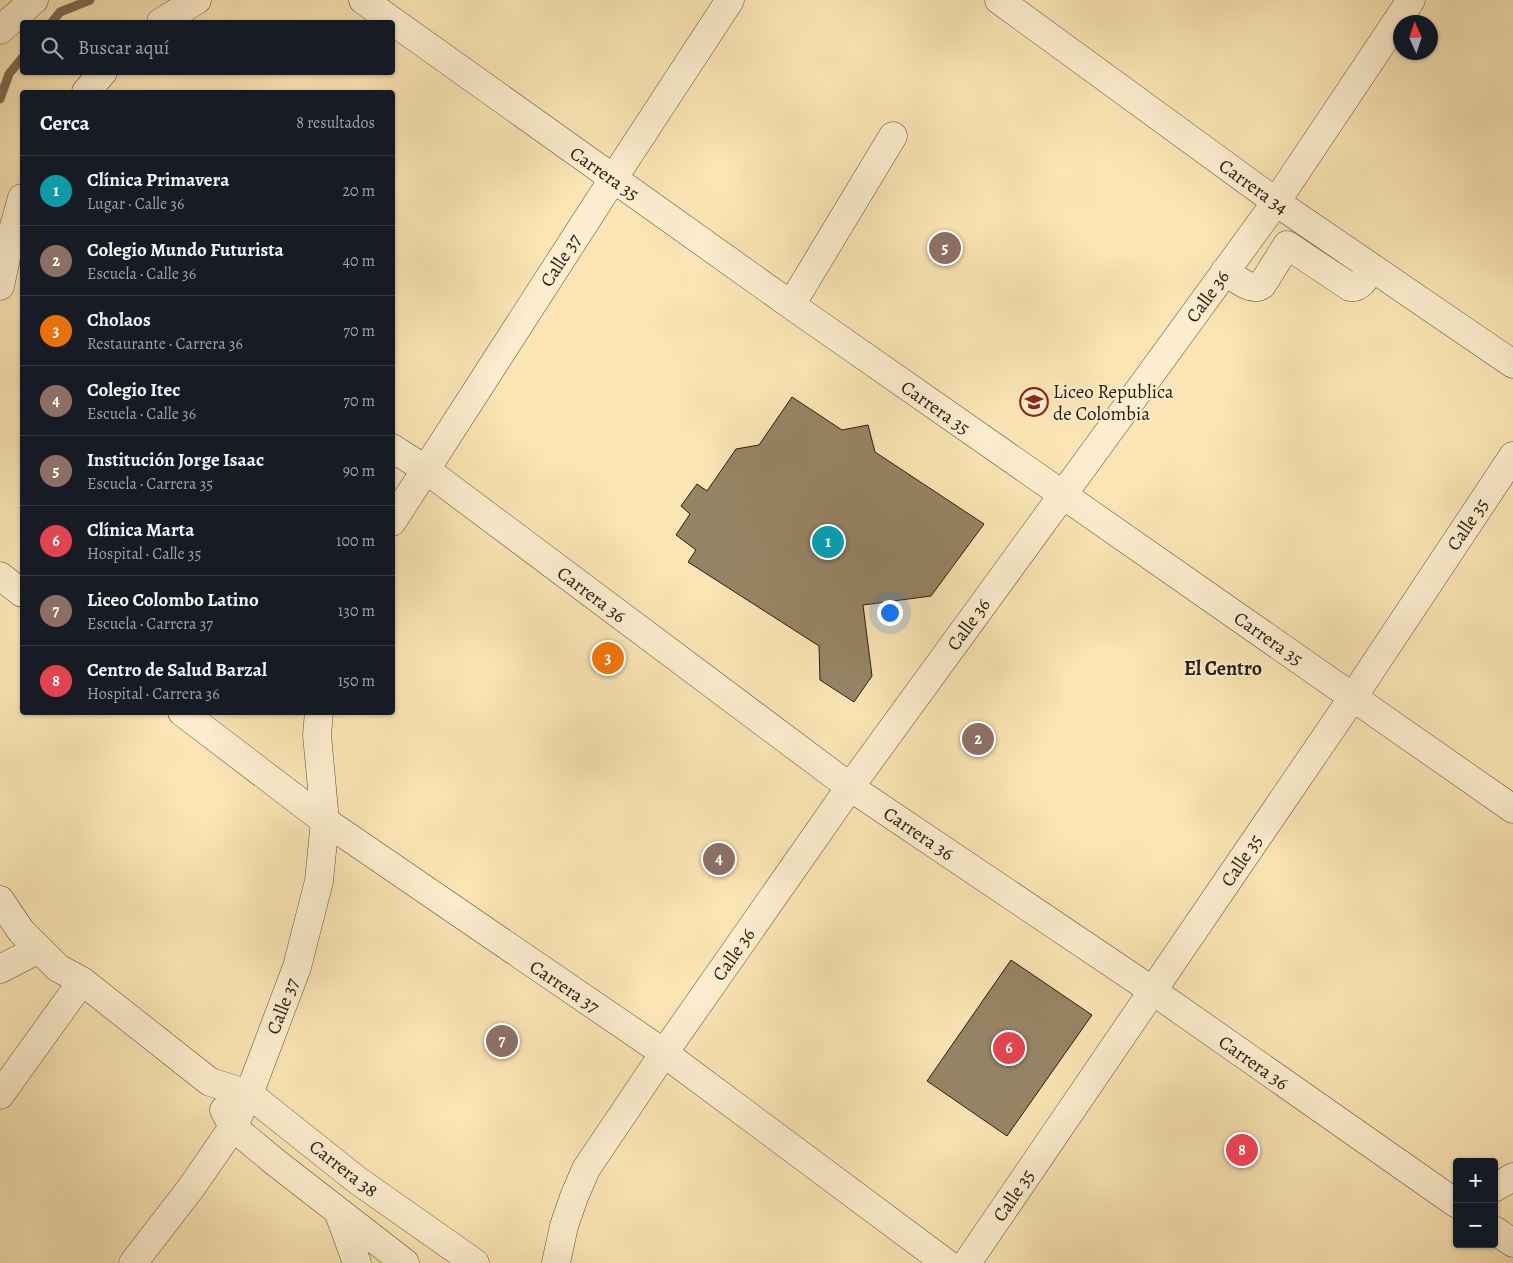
<!DOCTYPE html>
<html lang="es">
<head>
<meta charset="utf-8">
<style>
  body { margin:0; font-family:Alegreya,serif; background:#20242c; color:#f1f3f6 }
  .controls { position:absolute; right:15px; bottom:15px; display:grid; overflow:hidden; border-radius:5px; box-shadow:0 1px 4px #0004 }
  .controls button { width:45px; height:45px; display:grid; place-items:center; padding:0; border:0; border-bottom:1px solid #363941; background:#171b24; color:#f1f3f6; font:25px sans-serif }
  .compass { position:absolute; left:1393px; top:15px; width:45px; height:45px; border-radius:50%; background:#171b24; box-shadow:0 1px 4px #0004; rotate:357deg }
  .you { position:absolute; left:889px; top:612px; width:18px; height:18px; margin:-12px; border:4px solid #fff; border-radius:50%; background:#1a73e8; box-shadow:0 0 0 8px #1a73e833 }
  .badge { display:grid; place-items:center; width:32px; height:32px; border-radius:50%; background:#2563eb; color:#fff; font-size:16px; font-weight:700 }
  .pin { position:absolute; translate:-50% -50%; border:2px solid #fff; box-shadow:0 1px 5px #0006 }
  .list { margin:0; padding:0; list-style:none }
  h2 { display:flex; justify-content:space-between; align-items:center; height:65px; margin:0; padding:0 20px; font-size:21px }
  h2 small { font-size:16px; font-weight:400; color:#9ea1a6 }
  .list li { display:grid; grid-template-columns:32px 1fr auto; gap:15px; align-items:center; box-sizing:border-box; height:70px; padding:0 20px; border-top:1px solid #363941 }
  .list b { display:block; font-size:19px; white-space:nowrap }
  .list p { margin:0; font-size:16px; white-space:nowrap; color:#9ea1a6 }
  .list em { font-size:16px; font-style:normal; color:#9ea1a6 }
  .icon { flex:none; width:28px; height:28px; fill:none; stroke:currentColor; stroke-width:2; stroke-linecap:round; stroke-linejoin:round }
  .map { position:relative; flex:none; width:1513px; height:1263px; overflow:hidden }
  .search { position:absolute; background:#171b24; box-shadow:0 1px 4px #0004; left:20px; top:20px; width:375px; height:55px; display:flex; align-items:center; gap:12px; box-sizing:border-box; padding:0 18px; border-radius:5px; color:#9ea1a6; font-size:19px }
  .panel { position:absolute; background:#171b24; box-shadow:0 1px 4px #0004; left:20px; top:90px; width:375px; height:625px; border-radius:5px }
  .map>svg:first-child { display:block }
  .lines { fill:none; stroke-linecap:round; stroke-linejoin:round }
  .stream { stroke:#7b6c50; stroke-width:9 }
  .building { fill:#968565; stroke:#281d0f }
  .minor-casing { stroke:#5d4f38; stroke-width:29 }
  .minor { stroke:#fceece; stroke-width:28 }
  .labels { text-anchor:middle; stroke-width:4; stroke-linejoin:round; paint-order:stroke }
  .street-label { font-size:19px; fill:#281d0f; stroke:#fceece }
  .poi-label { font-size:19px; fill:#281d0f; stroke:#fceece; text-anchor:start }
  .neighbourhood-label { font-size:20px; font-weight:bold; fill:#281d0f; stroke:#fceece }
</style>
</head>
<body>
<div class="map">
<svg width="1513" height="1263" viewBox="0 0 1513 1263">
  <rect width="100%" height="100%" fill="#fbe5b4"/>
  <filter id="stains"><feTurbulence type="fractalNoise" baseFrequency=".004" numOctaves="4"/><feColorMatrix values="0 0 0 0 .2 0 0 0 0 .09 0 0 0 0 .02 0 0 0 .5 -.17"/></filter>
  <radialGradient id="worn" r=".72"><stop offset=".6" stop-color="#630" stop-opacity="0"/><stop offset="1" stop-color="#630" stop-opacity=".3"/></radialGradient>
  <g class="lines">
    <path class="stream" d="M 52,22 L 60,12 L 90,0
      M 0,99 L 9,74 L 22,58"/>
  </g>
  <path class="building" d="M 792,397 L 842,430 L 868,425 L 875,452 L 984,524 L 931,596 L 863,605 L 872,676 L 854,702 L 820,680 L 819,646 L 688,562 L 696,550 L 676,535 L 690,514 L 681,506 L 697,484 L 707,491 L 736,449 L 759,445 Z
    M 1011,960 L 1092,1015 L 1007,1136 L 927,1081 Z"/>
  <g class="lines">
    <defs>
      <path id="minor" d="M 363,0 L 791,305 L 1513,809
        M 999,0 L 1276,202 L 1513,364
        M 161,22 L 197,0
        M 0,30 L 34,0
        M 86,92 L 103,72
        M 1225,271 C 1235,277 1251,293 1262,285 L 1287,245 L 1350,287 C 1361,289 1366,276 1372,268
        M 0,286 L 9,244 L 22,198
        M 791,305 L 893,136
        M 392,448 L 425,469 L 850,787 L 1153,991 L 1457,1204
        M 392,522 L 613,179 L 730,0
        M 0,576 L 22,593
        M 182,712 L 325,821 L 664,1053 L 946,1263
        M 0,900 L 21,931 L 58,968 L 82,981 L 210,1082 L 249,1094 L 357,1180 L 475,1263
        M 0,969 L 39,949
        M 0,1095 L 82,981
        M 224,1110 L 233,1127 L 275,1162 L 405,1263
        M 1494,1188 L 1513,1177
        M 338,1211 L 357,1263
        M 1494,1230 L 1513,1243
        M 133,1263 L 191,1188 L 233,1127 L 249,1094 L 297,967 L 319,881 L 325,821 L 317,735 L 319,712
        M 556,1263 L 564,1226 L 574,1197 L 586,1169 L 664,1053 L 850,787 L 1276,202 L 1411,0
        M 967,1263 L 1353,697 L 1513,456"/>
    </defs>
    <use href="#minor" class="minor-casing"/>
    <use href="#minor" class="minor"/>
  </g>
  <defs>
    <symbol id="school-ring" viewBox="-11 -11 22 22"><circle r="9.5" fill="#fceece" stroke="#8f2418" stroke-width="1.5"/><path d="M0-5L7-2L0 1L-7-2ZM-4 1L0 2.5L4 1V4Q0 6-4 4Z" fill="#8f2418"/></symbol>
  </defs>
  <g fill-rule="evenodd">
    <use href="#school-ring" x="1018" y="386" width="32" height="32"/>
  </g>
  <g class="labels">
    <g class="street-label">
      <text transform="translate(605 173) rotate(35)" y="7">Carrera 35</text>
      <text transform="translate(1254 186) rotate(36)" y="7">Carrera 34</text>
      <text transform="translate(560 260) rotate(-57)" y="7">Calle 37</text>
      <text transform="translate(1207 296) rotate(-54)" y="7">Calle 36</text>
      <text transform="translate(936 407) rotate(35)" y="7">Carrera 35</text>
      <text transform="translate(1467 524) rotate(-56)" y="7">Calle 35</text>
      <text transform="translate(592 594) rotate(37)" y="7">Carrera 36</text>
      <text transform="translate(968 624) rotate(-54)" y="7">Calle 36</text>
      <text transform="translate(1269 638) rotate(35)" y="7">Carrera 35</text>
      <text transform="translate(919 833) rotate(34)" y="7">Carrera 36</text>
      <text transform="translate(1241 860) rotate(-56)" y="7">Calle 35</text>
      <text transform="translate(733 954) rotate(-55)" y="7">Calle 36</text>
      <text transform="translate(565 986) rotate(34)" y="7">Carrera 37</text>
      <text transform="translate(282 1006) rotate(-69)" y="7">Calle 37</text>
      <text transform="translate(1254 1062) rotate(35)" y="7">Carrera 36</text>
      <text transform="translate(344 1168) rotate(38)" y="7">Carrera 38</text>
      <text transform="translate(1013 1195) rotate(-56)" y="7">Calle 35</text>
    </g>
    <g class="poi-label">
      <text x="1053" y="398">Liceo Republica<tspan x="1053" dy="22">de Colombia</tspan></text>
    </g>
    <g class="neighbourhood-label">
      <text x="1223" y="675">El Centro</text>
    </g>
  </g>
  <rect width="100%" height="100%" filter="url(#stains)"/>
  <rect width="100%" height="100%" fill="url(#worn)"/>
</svg>
<div class="controls">
<button>+</button>
<button>−</button>
</div>
<svg class="compass" viewBox="-18 -18 36 36"><path d="M0-13l5 13h-10z" fill="#e53935"/><path d="M0 13l5-13h-10z" fill="#9ea1a6"/></svg>
<div class="you"></div>
<div class="pin badge" style="left:828px;top:542px;background:#0f9aa8">1</div>
<div class="pin badge" style="left:978px;top:739px;background:#8d6e63">2</div>
<div class="pin badge" style="left:608px;top:658px;background:#e8710a">3</div>
<div class="pin badge" style="left:719px;top:859px;background:#8d6e63">4</div>
<div class="pin badge" style="left:945px;top:248px;background:#8d6e63">5</div>
<div class="pin badge" style="left:1009px;top:1048px;background:#e0444e">6</div>
<div class="pin badge" style="left:502px;top:1041px;background:#8d6e63">7</div>
<div class="pin badge" style="left:1242px;top:1150px;background:#e0444e">8</div>
<div class="search"><svg class="icon" aria-label="search" viewBox="0 0 24 24"><circle cx="10" cy="10" r="6"/><path d="M15 15l6 6"/></svg>Buscar aquí</div>
<section class="panel">
<h2>Cerca<small>8 resultados</small></h2>
<ul class="list">
<li><span class="badge" style="background:#0f9aa8">1</span><div><b>Clínica Primavera</b><p>Lugar · Calle 36</p></div><em>20 m</em></li>
<li><span class="badge" style="background:#8d6e63">2</span><div><b>Colegio Mundo Futurista</b><p>Escuela · Calle 36</p></div><em>40 m</em></li>
<li><span class="badge" style="background:#e8710a">3</span><div><b>Cholaos</b><p>Restaurante · Carrera 36</p></div><em>70 m</em></li>
<li><span class="badge" style="background:#8d6e63">4</span><div><b>Colegio Itec</b><p>Escuela · Calle 36</p></div><em>70 m</em></li>
<li><span class="badge" style="background:#8d6e63">5</span><div><b>Institución Jorge Isaac</b><p>Escuela · Carrera 35</p></div><em>90 m</em></li>
<li><span class="badge" style="background:#e0444e">6</span><div><b>Clínica Marta</b><p>Hospital · Calle 35</p></div><em>100 m</em></li>
<li><span class="badge" style="background:#8d6e63">7</span><div><b>Liceo Colombo Latino</b><p>Escuela · Carrera 37</p></div><em>130 m</em></li>
<li><span class="badge" style="background:#e0444e">8</span><div><b>Centro de Salud Barzal</b><p>Hospital · Carrera 36</p></div><em>150 m</em></li>
</ul>
</section>
</div>
</body>
</html>
